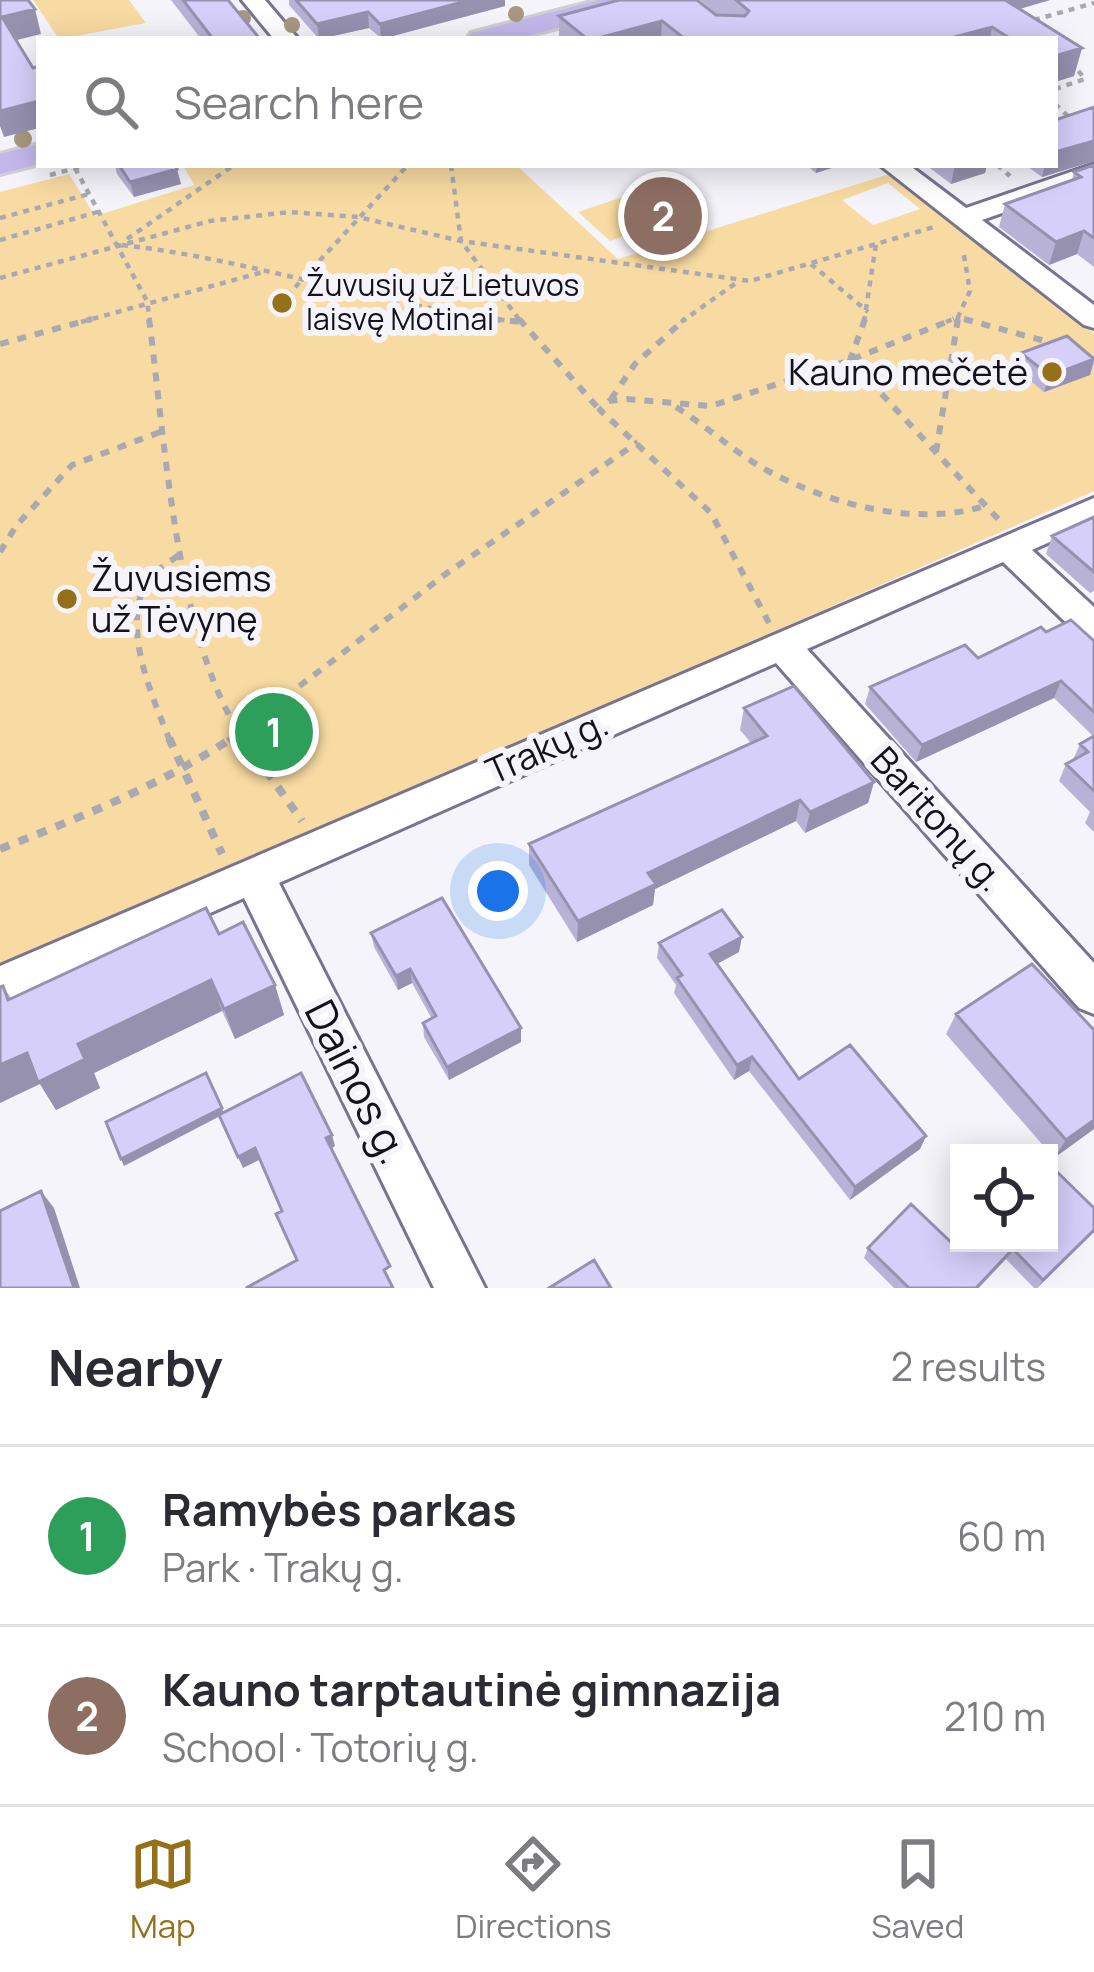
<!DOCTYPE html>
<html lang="en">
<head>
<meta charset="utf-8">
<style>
  body { margin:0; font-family:Manrope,sans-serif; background:#f2f2f3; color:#2b2b33 }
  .controls { position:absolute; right:36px; bottom:36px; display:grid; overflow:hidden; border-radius:0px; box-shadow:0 6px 30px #0003 }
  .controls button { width:108px; height:108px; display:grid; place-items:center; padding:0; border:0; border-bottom:3px solid #e1e1e2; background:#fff; color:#2b2b33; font:60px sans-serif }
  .you { position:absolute; left:498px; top:891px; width:42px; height:42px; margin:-30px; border:9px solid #fff; border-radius:50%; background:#1a73e8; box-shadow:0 0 0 18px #1a73e833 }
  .badge { display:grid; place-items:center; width:78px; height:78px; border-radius:50%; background:#947018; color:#fff; font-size:39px; font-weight:700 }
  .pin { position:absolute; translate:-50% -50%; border:6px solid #fff; box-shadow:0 3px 12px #0006 }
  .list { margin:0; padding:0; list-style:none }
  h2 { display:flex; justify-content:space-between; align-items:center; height:156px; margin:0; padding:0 48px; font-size:51px }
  h2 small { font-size:39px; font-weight:400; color:#7c7c81 }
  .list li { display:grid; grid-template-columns:78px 1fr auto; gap:36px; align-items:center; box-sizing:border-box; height:180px; padding:0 48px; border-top:3px solid #e1e1e2 }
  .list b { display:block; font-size:45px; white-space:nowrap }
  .list p { margin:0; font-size:39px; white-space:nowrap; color:#7c7c81 }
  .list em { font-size:39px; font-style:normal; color:#7c7c81 }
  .icon { flex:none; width:66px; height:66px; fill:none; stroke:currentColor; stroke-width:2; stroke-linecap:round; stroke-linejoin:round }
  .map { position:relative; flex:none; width:1094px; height:1288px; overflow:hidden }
  .search { position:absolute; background:#fff; box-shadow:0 6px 30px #0003; left:36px; right:36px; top:36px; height:132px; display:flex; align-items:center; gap:30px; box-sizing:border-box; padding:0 42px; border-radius:0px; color:#7c7c81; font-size:45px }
  .sheet { height:516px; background:#fff }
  nav { display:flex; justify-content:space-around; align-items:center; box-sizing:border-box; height:168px; border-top:3px solid #e1e1e2; background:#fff; font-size:33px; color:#7c7c81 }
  nav a { display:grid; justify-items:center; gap:6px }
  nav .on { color:#947018 }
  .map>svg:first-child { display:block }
  .green { fill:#f8dba2; fill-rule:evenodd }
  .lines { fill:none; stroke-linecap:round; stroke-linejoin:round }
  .minor-casing { stroke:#797392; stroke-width:6 }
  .major-casing { stroke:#d0cfd2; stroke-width:6 }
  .path-far2 { stroke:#aaa9b1; stroke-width:4.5; stroke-dasharray:6 6; stroke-linecap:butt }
  .path-far1 { stroke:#aaa9b1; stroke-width:6; stroke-dasharray:9 9; stroke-linecap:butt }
  .path { stroke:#aaa9b1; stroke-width:8; stroke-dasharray:10 10; stroke-linecap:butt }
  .minor { fill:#fff; fill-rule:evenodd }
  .major { fill:#c3b8eb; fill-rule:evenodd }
  .tree { fill:#a7997f }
  .wall { fill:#b8b2d7 }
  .shaded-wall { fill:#9691af }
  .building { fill:#d6cffa; stroke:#9691af; stroke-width:3 }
  .poi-dot { fill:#947018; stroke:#f5f4fb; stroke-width:4.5 }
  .labels { text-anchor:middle; stroke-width:12; stroke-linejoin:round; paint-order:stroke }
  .far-poi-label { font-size:30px; fill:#13111c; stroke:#f5f4fb; text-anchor:start }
  .poi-label { font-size:36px; fill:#13111c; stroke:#f5f4fb; text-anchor:end }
  .street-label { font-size:36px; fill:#13111c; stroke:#f5f4fb }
  .near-street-label { font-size:42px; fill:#13111c; stroke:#f5f4fb }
</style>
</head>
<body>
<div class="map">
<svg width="1094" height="1288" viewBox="0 0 1094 1288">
  <rect width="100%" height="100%" fill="#f5f4fb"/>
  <path class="green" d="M 33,0 L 129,0 L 146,23 L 59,39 Z
    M 183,165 L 516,165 L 618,259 L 893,173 L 1094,333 L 1094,491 L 0,972 L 0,192 L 69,174 L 95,216 L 194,185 ZM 888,183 L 920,209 L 873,225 L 842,200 Z
    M 667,182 L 701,210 L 610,241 L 578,212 Z"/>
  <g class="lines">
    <defs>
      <path id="minor" d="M 242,0 L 265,0 L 298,39 L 274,39 Z
        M 1094,164 L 1094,181 L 982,220 L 1094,305 L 1094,328 L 1084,325 L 880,165 L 909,165 L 966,208 Z
        M 1094,498 L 1094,522 L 1032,550 L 1094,607 L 1094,641 L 1081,637 L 1003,562 L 807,649 L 1094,963 L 1094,1014 L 1079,1008 L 776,663 L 279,883 L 485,1288 L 434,1288 L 244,898 L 0,1006 L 0,966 Z"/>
      <path id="major" d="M 599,0 L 646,0 L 642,6 L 515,39 L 467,39 L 471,33 Z
        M 39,144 L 39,164 L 0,174 L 0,154 Z"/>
    </defs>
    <use href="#minor" class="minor-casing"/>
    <use href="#major" class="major-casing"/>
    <path class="path-far2" d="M 1034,20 L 1094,3
      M 1055,89 L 1085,79 L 1070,61
      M 1055,104 L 1072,120
      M 451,165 L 461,241 L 521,322
      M 997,165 L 1010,176
      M 75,168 L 147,301 L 150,322
      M 50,175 L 88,165
      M 0,218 L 89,194
      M 127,239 L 234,165
      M 0,240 L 101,211
      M 122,245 C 256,260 384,307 519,322
      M 811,264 L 868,312
      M 0,278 L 210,221 L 290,212 L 358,217 L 461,241 L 750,281 L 934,227
      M 287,296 L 408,165
      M 81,322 L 263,272
      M 681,322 L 736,283
      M 864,322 L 876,244
      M 946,322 L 958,317 L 970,291 L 963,250
      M 957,322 L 958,317 L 975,322"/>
    <path class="path-far1" d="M 149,319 C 165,438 176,645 245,741
      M 492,319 L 521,322
      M 519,319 L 600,410
      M 865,319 L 850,360 L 999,520
      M 964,319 L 1056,344
      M 0,344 L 92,319
      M 611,399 L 635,364 L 685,319
      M 676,407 C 708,427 735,453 768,471 C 832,505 915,527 985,506
      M 936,452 L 958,319
      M 0,552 L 16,526 L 72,465 L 163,431
      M 769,623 L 711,513 L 600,410 L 609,401 L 627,399 L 711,406 L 850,360 L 954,319
      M 170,741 C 153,698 122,631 145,585 C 151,572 169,563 180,554
      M 228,741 L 447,573 L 638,442"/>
    <path class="path" d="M 169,738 L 222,854
      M 243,738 L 302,821
      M 0,849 C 81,817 159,786 232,738"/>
    <use href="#minor" class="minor"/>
    <use href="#major" class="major"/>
  </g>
  <g class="tree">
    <circle cx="516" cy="14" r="8"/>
    <circle cx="243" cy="18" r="8"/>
    <circle cx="292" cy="25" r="8"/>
    <circle cx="23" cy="139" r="9"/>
  </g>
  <path class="wall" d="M 171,0 L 228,0 L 260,39 L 201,39 Z
    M 289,0 L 505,0 L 505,6 L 382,39 L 369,28 L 319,39 L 289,5 Z
    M 700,0 L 1050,0 L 1019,9 L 1082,48 L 1074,76 L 1055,82 L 1055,39 L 559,39 L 559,16 L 718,15 Z
    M 1094,107 L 1094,161 L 1042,177 L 1025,165 L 1055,165 Z
    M 115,165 L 175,165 L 181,184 L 134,197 L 117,174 Z
    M 806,165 L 841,165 L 816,173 Z
    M 926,165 L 987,165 L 985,173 L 951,184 Z
    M 1094,165 L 1094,267 L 1077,254 L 1049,265 L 999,227 L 1005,204 L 1072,180 L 1074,172 Z
    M 1021,353 L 1094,358 L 1094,363 L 1090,375 L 1044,392 L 1016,369 Z
    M 1094,517 L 1094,591 L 1090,593 L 1046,554 L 1052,536 Z
    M 1046,632 L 1094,641 L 1094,832 L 1085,823 L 1090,812 L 1059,781 L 1066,764 L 1073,760 L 1080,744 L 1093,736 L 1054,698 L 916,762 L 865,704 L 870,687 L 978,658 Z
    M 744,708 L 874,782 L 868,803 L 805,833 L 796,821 L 655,889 L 653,905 L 577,942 L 529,865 L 529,844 L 751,743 L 740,730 Z
    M 371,933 L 521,1028 L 521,1042 L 449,1080 L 424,1037 L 423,1023 L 432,1019 L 412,983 L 398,990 L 374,947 Z
    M 219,934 L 275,985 L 284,1015 L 235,1039 L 222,1011 L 94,1073 L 100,1088 L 56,1110 L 40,1084 L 3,986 L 11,998 Z
    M 659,943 L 739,952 L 717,964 L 799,1079 L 926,1136 L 920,1149 L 850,1200 L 749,1071 L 734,1080 L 674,993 L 676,985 L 657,958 Z
    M 956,1014 L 1094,1030 L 1094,1129 L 1054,1158 L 946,1034 Z
    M 1094,1208 L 1094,1232 L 1037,1288 L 1034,1288 L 1006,1259 L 979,1288 L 894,1288 L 864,1258 L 868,1248 L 954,1245 Z"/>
  <path class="shaded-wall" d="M 470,0 L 505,0 L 505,6 L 381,39 L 380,24 Z
    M 989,0 L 1050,0 L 985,19 Z
    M 35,9 L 41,34 L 9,42 L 2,17 Z
    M 368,12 L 369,28 L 319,39 L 317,24 Z
    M 662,21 L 661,39 L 595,39 Z
    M 992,27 L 990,39 L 947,39 Z
    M 1082,48 L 1074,76 L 1055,82 L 1055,56 Z
    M 39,101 L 39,128 L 4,137 L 0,126 L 0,111 Z
    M 1094,141 L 1094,161 L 1042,177 L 1045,165 L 1055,165 L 1055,152 Z
    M 817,165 L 841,165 L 816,173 Z
    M 955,165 L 987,165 L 985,173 L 951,184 Z
    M 177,169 L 181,184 L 134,197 L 130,182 Z
    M 1084,231 L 1077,254 L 1049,265 L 1056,242 Z
    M 1094,359 L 1090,375 L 1044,392 L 1050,376 Z
    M 1061,681 L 1054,698 L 916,762 L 922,745 Z
    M 874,782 L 868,803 L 805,833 L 810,812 Z
    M 800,800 L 796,821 L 655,889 L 653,905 L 577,942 L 578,921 L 648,873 Z
    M 742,937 L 739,952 L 707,969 L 710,954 Z
    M 410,969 L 412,983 L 398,990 L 396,976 Z
    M 211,980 L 222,1011 L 94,1073 L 100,1088 L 56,1110 L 40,1084 L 0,1103 L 0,1065 L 27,1053 L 78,1044 Z
    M 275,985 L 284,1015 L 235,1039 L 224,1009 Z
    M 521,1028 L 521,1042 L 449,1080 L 447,1067 Z
    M 752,1057 L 749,1071 L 734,1080 L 737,1065 Z
    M 222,1108 L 224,1114 L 124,1166 L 121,1159 Z
    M 1094,1120 L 1094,1129 L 1054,1158 L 1066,1140 Z
    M 332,1135 L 335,1146 L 329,1150 L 326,1138 Z
    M 926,1136 L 920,1149 L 850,1200 L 855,1187 Z
    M 255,1148 L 259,1160 L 243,1168 L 238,1157 Z
    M 41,1191 L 54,1208 L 80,1288 L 74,1288 Z
    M 1094,1230 L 1094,1232 L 1037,1288 L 1043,1280 Z"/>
  <path class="building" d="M 0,0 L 28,0 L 35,9 L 2,17 L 33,68 L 39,66 L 39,101 L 0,111 Z
    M 183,0 L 228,0 L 260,39 L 213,39 Z
    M 296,0 L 470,0 L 380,24 L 368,12 L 317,24 Z
    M 619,0 L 697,0 L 716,15 L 745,16 L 749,11 L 736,0 L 1005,0 L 1082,48 L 1055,56 L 1055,39 L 1011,39 L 992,27 L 947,39 L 685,39 L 662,21 L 595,39 L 587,39 L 559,16 Z
    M 1094,107 L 1094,141 L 1055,152 L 1055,120 Z
    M 119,165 L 175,165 L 177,169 L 130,182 Z
    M 1094,165 L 1094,238 L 1084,231 L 1056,242 L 1005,204 L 1081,177 L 1074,172 Z
    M 1067,336 L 1094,359 L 1050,376 L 1021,353 Z
    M 1094,517 L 1094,572 L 1052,536 Z
    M 1071,620 L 1094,641 L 1094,712 L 1061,681 L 922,745 L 870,687 L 965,645 L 978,658 L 1041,627 L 1046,632 Z
    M 794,686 L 874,782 L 810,812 L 800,800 L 648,873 L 656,884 L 578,921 L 529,844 L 767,736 L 744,708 Z
    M 1094,736 L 1094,791 L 1066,764 L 1088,752 L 1080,744 Z
    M 442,898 L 521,1028 L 447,1067 L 423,1023 L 436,1016 L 410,969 L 396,976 L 371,933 Z
    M 206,908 L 219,934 L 243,922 L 275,985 L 224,1009 L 211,980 L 78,1044 L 85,1059 L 38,1082 L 27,1053 L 0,1065 L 0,987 L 3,986 L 8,1000 Z
    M 722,910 L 742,937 L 710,954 L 799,1079 L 850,1045 L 926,1136 L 855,1187 L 752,1057 L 737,1065 L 677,978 L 682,975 L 659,943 Z
    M 1032,964 L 1094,1030 L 1094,1120 L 1066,1140 L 956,1014 Z
    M 206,1073 L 222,1108 L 121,1159 L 106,1122 Z
    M 301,1073 L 332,1135 L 326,1138 L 390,1266 L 384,1270 L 393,1288 L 246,1288 L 297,1260 L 276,1214 L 282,1211 L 255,1148 L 238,1157 L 219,1115 Z
    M 1049,1164 L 1094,1208 L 1094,1230 L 1043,1280 L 1013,1249 L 976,1288 L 909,1288 L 868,1248 L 911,1204 L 954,1245 L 959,1241 L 959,1243 L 1049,1243 Z
    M 41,1191 L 74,1288 L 0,1288 L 0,1211 Z
    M 594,1260 L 611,1288 L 549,1288 Z"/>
  <g class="poi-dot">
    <circle cx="282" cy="303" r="12"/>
    <circle cx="1052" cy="372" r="12"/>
    <circle cx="67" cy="599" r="12"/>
  </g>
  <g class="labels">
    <g class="far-poi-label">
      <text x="306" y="296">Žuvusių už Lietuvos<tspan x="306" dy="34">laisvę Motinai</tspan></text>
    </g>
    <g class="poi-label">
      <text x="1028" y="385">Kauno mečetė</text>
      <text x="91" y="591" text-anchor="start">Žuvusiems<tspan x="91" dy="41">už Tėvynę</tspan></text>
    </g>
    <g class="street-label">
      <text transform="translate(547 747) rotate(-24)" y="13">Trakų g.</text>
      <text transform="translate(938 819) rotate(48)" y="13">Baritonų g.</text>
    </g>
    <g class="near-street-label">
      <text transform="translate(357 1082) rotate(63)" y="15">Dainos g.</text>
    </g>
  </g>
</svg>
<div class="controls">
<button><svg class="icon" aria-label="locate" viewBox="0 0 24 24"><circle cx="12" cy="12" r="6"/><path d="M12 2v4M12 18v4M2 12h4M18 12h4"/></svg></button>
</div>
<div class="you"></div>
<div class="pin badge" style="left:274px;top:732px;background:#2e9e5b">1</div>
<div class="pin badge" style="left:663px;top:216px;background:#8d6e63">2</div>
<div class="search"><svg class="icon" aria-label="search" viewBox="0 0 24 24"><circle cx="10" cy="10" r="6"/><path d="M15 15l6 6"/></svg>Search here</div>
</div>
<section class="sheet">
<h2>Nearby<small>2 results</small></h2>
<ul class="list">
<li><span class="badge" style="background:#2e9e5b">1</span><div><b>Ramybės parkas</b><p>Park · Trakų g.</p></div><em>60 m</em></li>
<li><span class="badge" style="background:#8d6e63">2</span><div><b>Kauno tarptautinė gimnazija</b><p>School · Totorių g.</p></div><em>210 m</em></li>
</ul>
</section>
<nav>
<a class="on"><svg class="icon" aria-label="map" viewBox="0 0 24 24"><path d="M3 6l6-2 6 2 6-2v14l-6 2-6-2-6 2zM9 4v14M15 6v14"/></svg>Map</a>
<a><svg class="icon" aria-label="directions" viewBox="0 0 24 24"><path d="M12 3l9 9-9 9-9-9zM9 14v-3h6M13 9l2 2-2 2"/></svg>Directions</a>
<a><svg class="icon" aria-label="saved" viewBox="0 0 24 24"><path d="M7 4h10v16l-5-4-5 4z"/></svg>Saved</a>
</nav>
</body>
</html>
